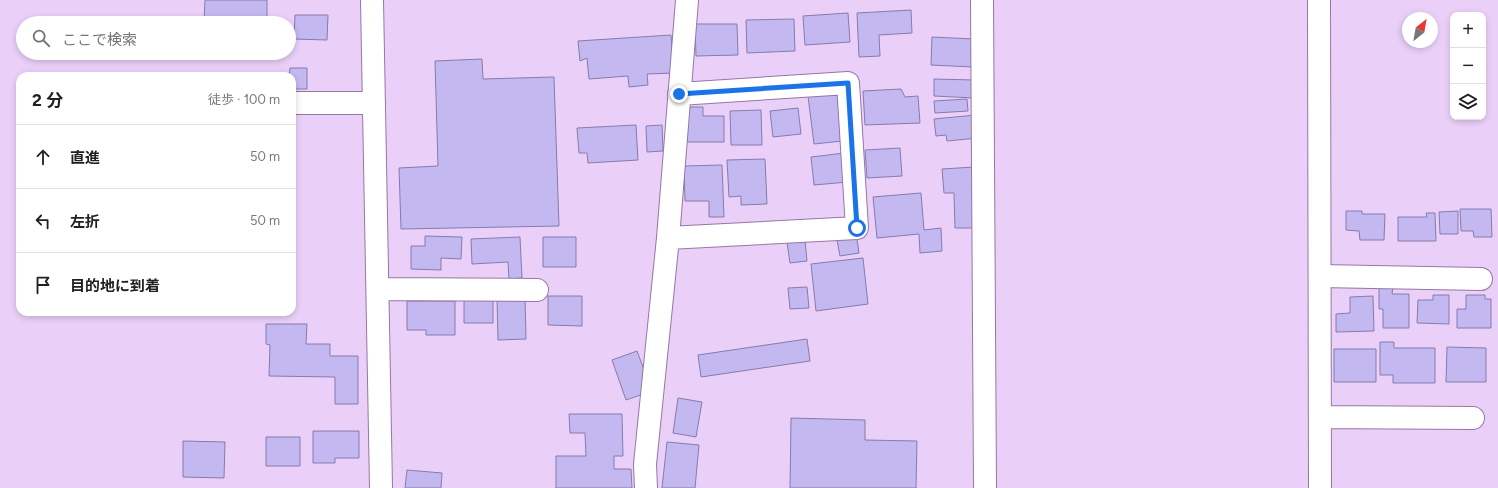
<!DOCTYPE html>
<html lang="ja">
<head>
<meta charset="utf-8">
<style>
  body { margin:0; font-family:Figtree,"Noto Sans JP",sans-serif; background:#f2f2f2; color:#202124 }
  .controls { position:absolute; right:12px; top:12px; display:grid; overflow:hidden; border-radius:8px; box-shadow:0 2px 6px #0003 }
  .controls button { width:36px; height:36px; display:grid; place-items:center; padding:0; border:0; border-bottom:1px solid #e0e0e0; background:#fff; color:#202124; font:20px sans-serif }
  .compass { position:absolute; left:1402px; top:12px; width:36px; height:36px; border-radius:50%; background:#fff; box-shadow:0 2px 6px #0003; rotate:31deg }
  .stop { position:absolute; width:12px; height:12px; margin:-9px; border:3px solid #1a73e8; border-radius:50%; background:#fff }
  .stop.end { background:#1a73e8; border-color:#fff; box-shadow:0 1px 4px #0008 }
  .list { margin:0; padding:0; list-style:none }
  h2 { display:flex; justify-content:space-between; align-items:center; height:52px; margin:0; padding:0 16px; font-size:17px }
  h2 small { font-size:13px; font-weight:400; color:#757577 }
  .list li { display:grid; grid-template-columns:26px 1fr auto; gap:12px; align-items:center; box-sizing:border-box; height:64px; padding:0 16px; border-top:1px solid #e0e0e0 }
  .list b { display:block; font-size:15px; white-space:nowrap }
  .list em { font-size:13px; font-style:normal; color:#757577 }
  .icon { flex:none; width:22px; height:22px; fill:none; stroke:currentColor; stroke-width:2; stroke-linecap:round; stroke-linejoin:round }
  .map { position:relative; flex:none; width:1498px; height:488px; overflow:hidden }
  .search { position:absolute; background:#fff; box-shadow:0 2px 6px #0003; left:16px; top:16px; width:280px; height:44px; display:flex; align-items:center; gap:10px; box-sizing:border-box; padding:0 14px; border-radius:22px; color:#757577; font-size:15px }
  .panel { position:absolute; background:#fff; box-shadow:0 2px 6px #0003; left:16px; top:72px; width:280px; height:244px; border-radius:12px }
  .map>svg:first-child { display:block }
  .building { fill:#c3b9f0; stroke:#857bad }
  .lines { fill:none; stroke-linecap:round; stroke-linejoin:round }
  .minor-casing { stroke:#9477a5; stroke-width:24 }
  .minor { stroke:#fff; stroke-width:22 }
  .route { stroke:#1a73e8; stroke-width:5 }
</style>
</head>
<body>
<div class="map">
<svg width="1498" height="488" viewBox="0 0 1498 488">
  <rect width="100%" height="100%" fill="#ead0f9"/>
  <path class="building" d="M 205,0 L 267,0 L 267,23 L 204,22 Z
    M 911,10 L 912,33 L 879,35 L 880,56 L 859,57 L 857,13 Z
    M 848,13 L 850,42 L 805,45 L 803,16 Z
    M 295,15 L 328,15 L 327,40 L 294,39 Z
    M 794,19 L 795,51 L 747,53 L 746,20 Z
    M 695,24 L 737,24 L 738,55 L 696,56 Z
    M 671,35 L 674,73 L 647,74 L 648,85 L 629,87 L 628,76 L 589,79 L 587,58 L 580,61 L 578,41 Z
    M 932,37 L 974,39 L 973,67 L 931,65 Z
    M 482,59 L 483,79 L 554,77 L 559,226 L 401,229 L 399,168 L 438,166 L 435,61 Z
    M 290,68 L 307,68 L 307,89 L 292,89 L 292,76 L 289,76 Z
    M 934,79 L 974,80 L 974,98 L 934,96 Z
    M 901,89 L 905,97 L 918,96 L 920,123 L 865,125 L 863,91 Z
    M 837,92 L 842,141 L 814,144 L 808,96 Z
    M 967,99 L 968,111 L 935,113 L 934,101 Z
    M 686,107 L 703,107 L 703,116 L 724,116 L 724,142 L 685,142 Z
    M 798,108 L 801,134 L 773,137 L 770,111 Z
    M 761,110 L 762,145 L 731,145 L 730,111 Z
    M 976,115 L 978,138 L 947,141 L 946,135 L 936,136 L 934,119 Z
    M 636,125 L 638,160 L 588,163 L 587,153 L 579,153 L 577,128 Z
    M 662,125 L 663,151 L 647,152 L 646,126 Z
    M 900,148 L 902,176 L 867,178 L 865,150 Z
    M 845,153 L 848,182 L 814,185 L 811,157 Z
    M 765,159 L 767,204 L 741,205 L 741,196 L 729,197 L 727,160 Z
    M 722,165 L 724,217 L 709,217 L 709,201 L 685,201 L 684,166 Z
    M 974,167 L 976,228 L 955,228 L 954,193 L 944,193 L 942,169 Z
    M 921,193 L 924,230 L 941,228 L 942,251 L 920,253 L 919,234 L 877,238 L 873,197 Z
    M 1460,209 L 1491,209 L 1492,237 L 1474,237 L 1473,231 L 1461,231 Z
    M 1346,211 L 1362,211 L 1362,214 L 1385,214 L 1384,240 L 1360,240 L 1359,231 L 1346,230 Z
    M 1458,211 L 1458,234 L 1440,234 L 1439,212 Z
    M 1426,213 L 1435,213 L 1436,241 L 1398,241 L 1398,217 L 1427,217 Z
    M 856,232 L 859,253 L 840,256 L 836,235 Z
    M 425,236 L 462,237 L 461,259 L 441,258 L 441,270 L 411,269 L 411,246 L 425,246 Z
    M 520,237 L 522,278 L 509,279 L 508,262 L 472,264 L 471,239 Z
    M 543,237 L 576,237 L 576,267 L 543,267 Z
    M 805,240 L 807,261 L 790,263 L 787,242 Z
    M 863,258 L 868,304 L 816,311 L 811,264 Z
    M 1379,286 L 1393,286 L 1392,294 L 1409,294 L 1409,328 L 1383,328 L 1383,309 L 1379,309 Z
    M 807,287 L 809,308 L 790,309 L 788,288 Z
    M 1433,295 L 1449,295 L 1449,324 L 1417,323 L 1418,300 L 1433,300 Z
    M 1466,295 L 1485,295 L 1485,299 L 1491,299 L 1491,328 L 1457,328 L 1457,309 L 1466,309 Z
    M 464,296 L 493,296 L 493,323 L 464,323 Z
    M 548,296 L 582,296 L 582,326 L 548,325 Z
    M 1373,296 L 1374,331 L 1336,332 L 1336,314 L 1350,313 L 1350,297 Z
    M 497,298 L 525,298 L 526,339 L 498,340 Z
    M 407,301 L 455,301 L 455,335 L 426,335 L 426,330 L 407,330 Z
    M 266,324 L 307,324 L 306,344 L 330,344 L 330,356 L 358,356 L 358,404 L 335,404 L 335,377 L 269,376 L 270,345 L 266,344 Z
    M 807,339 L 810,361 L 701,377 L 698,355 Z
    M 1380,342 L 1394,342 L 1394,348 L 1435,348 L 1435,383 L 1393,383 L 1393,375 L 1380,375 Z
    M 1447,347 L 1486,348 L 1486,382 L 1446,382 Z
    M 1334,349 L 1376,349 L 1376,382 L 1334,382 Z
    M 637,351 L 652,391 L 626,400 L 612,360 Z
    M 678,398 L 702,402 L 696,437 L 673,433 Z
    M 569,414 L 622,414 L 623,456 L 614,456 L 614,469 L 631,469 L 632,488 L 556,488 L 556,456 L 586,456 L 585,433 L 570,433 Z
    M 791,418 L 865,420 L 865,440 L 917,441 L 916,488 L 790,488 Z
    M 313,431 L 359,431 L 359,458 L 335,458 L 335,463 L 313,463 Z
    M 266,437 L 300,437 L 300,466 L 266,466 Z
    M 183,441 L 225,442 L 224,478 L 183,477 Z
    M 667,442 L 699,445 L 695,488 L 662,488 Z
    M 407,470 L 442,473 L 441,488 L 405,488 Z"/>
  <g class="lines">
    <defs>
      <path id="minor" d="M 372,0 L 381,488
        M 982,0 L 985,488
        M 1319,0 L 1320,488
        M 292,103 L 374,103
        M 668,238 L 857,228 L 848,83 L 679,94
        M 1320,276 L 1481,279
        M 378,289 L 537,290
        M 1320,417 L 1473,418
        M 646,488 L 645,464 L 668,238 L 687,0"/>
    </defs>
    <use href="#minor" class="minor-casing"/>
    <use href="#minor" class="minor"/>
  </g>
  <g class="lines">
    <path class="route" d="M 679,94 L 848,83 L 857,228"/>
  </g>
</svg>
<div class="controls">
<button>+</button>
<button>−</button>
<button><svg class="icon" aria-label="layers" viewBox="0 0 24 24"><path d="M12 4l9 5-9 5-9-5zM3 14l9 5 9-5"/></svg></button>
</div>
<svg class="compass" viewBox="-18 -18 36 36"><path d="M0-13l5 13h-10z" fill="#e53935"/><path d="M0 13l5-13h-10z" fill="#757577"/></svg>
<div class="stop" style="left:857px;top:228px"></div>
<div class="stop end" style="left:679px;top:94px"></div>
<div class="search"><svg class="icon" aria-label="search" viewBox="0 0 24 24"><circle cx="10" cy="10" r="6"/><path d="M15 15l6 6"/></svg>ここで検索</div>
<section class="panel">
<h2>2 分<small>徒歩 · 100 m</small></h2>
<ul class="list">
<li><svg class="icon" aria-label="ahead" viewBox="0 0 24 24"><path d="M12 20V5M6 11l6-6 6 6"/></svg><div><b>直進</b></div><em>50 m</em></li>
<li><svg class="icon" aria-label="left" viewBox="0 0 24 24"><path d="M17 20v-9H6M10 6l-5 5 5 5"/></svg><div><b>左折</b></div><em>50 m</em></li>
<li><svg class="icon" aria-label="arrive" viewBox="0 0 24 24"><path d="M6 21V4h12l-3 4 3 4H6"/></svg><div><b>目的地に到着</b></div></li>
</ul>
</section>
</div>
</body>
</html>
